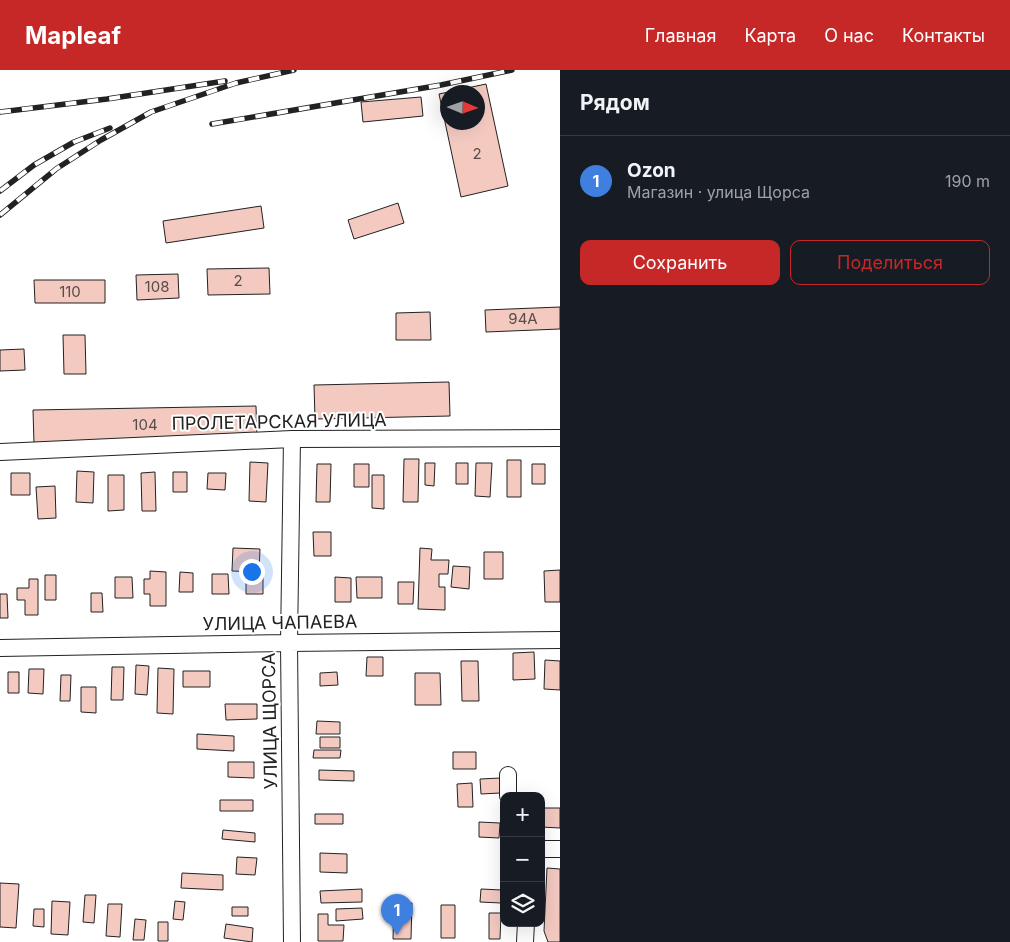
<!DOCTYPE html>
<html lang="ru">
<head>
<meta charset="utf-8">
<style>
  body { margin:0; font-family:Inter,sans-serif; background:#242831; color:#f1f3f6 }
  .controls { position:absolute; right:15px; bottom:15px; display:grid; overflow:hidden; border-radius:10px; box-shadow:0 5px 20px #0002 }
  .controls button { width:45px; height:45px; display:grid; place-items:center; padding:0; border:0; border-bottom:1px solid #363941; background:#171b24; color:#f1f3f6; font:25px sans-serif }
  .compass { position:absolute; left:440px; top:15px; width:45px; height:45px; border-radius:50%; background:#171b24; box-shadow:0 5px 20px #0002; rotate:92deg }
  .you { position:absolute; left:251px; top:501px; width:18px; height:18px; margin:-12px; border:4px solid #fff; border-radius:50%; background:#1a73e8; box-shadow:0 0 0 8px #1a73e833 }
  .badge { display:grid; place-items:center; width:32px; height:32px; border-radius:50%; background:#c62828; color:#fff; font-size:16px; font-weight:700 }
  .pin { position:absolute; translate:-50% -41px; filter:drop-shadow(0 1px 2px #0008) }
  .pin::after { content:''; position:absolute; top:26px; width:18px; height:15px; background:inherit; clip-path:polygon(0 0,100% 0,50% 100%) }
  .list { margin:0; padding:0; list-style:none }
  h2 { display:flex; justify-content:space-between; align-items:center; height:65px; margin:0; padding:0 20px; font-size:21px }
  h2 small { font-size:16px; font-weight:400; color:#9ea1a6 }
  .list li { display:grid; grid-template-columns:32px 1fr auto; gap:15px; align-items:center; box-sizing:border-box; height:90px; padding:0 20px; border-top:1px solid #363941 }
  .list b { display:block; font-size:19px; white-space:nowrap }
  .list p { margin:0; font-size:16px; white-space:nowrap; color:#9ea1a6 }
  .list em { font-size:16px; font-style:normal; color:#9ea1a6 }
  .actions { display:flex; gap:10px; padding:15px 20px }
  .actions a { flex:1; padding:11px 0; border:1px solid #c62828; border-radius:10px; text-align:center; font-size:18px; color:#c62828 }
  .actions .main { background:#c62828; color:#fff }
  .icon { flex:none; width:28px; height:28px; fill:none; stroke:currentColor; stroke-width:2; stroke-linecap:round; stroke-linejoin:round }
  .map { position:relative; flex:none; width:560px; height:872px; overflow:hidden }
  header { display:flex; align-items:center; gap:30px; box-sizing:border-box; height:70px; padding:0 25px; background:#c62828; color:#fff }
  header strong { font-size:24px }
  nav { display:flex; gap:28px; margin-inline-start:auto; font-size:18px }
  main { display:flex }
  aside { flex:1; background:#171b24 }
  .map>svg:first-child { display:block }
  .building { fill:#f3c9c0; stroke:#222; fill-rule:evenodd }
  .lines { fill:none; stroke-linecap:round; stroke-linejoin:round }
  .minor-casing { stroke:#222; stroke-width:18 }
  .minor { stroke:#fff; stroke-width:16 }
  .rail-casing { stroke:#222; stroke-width:5.5 }
  .rail { stroke:#fff; stroke-width:4; stroke-dasharray:11; stroke-linecap:butt }
  .labels { text-anchor:middle; stroke-width:4; stroke-linejoin:round; paint-order:stroke }
  .number-label { font-size:15px; fill:#564c4a }
  .street-label { font-size:18px; fill:#222; stroke:#fff }
</style>
</head>
<body>
<header>
<strong>Mapleaf</strong>
<nav><a>Главная</a><a>Карта</a><a>О нас</a><a>Контакты</a></nav>
</header>
<main>
<div class="map">
<svg width="560" height="872" viewBox="0 0 560 872">
  <rect width="100%" height="100%" fill="#fff"/>
  <path class="building" d="M 486,14 L 508,116 L 461,127 L 439,24 ZM 448,22 L 478,22 L 478,52 L 448,52 Z
    M 421,27 L 423,46 L 363,52 L 361,32 Z
    M 398,133 L 404,153 L 354,169 L 348,150 Z
    M 261,136 L 264,158 L 166,173 L 163,151 Z
    M 269,198 L 270,224 L 208,225 L 207,199 Z
    M 178,204 L 179,228 L 137,230 L 136,205 Z
    M 34,210 L 105,210 L 105,233 L 35,233 Z
    M 560,237 L 560,259 L 486,262 L 485,240 Z
    M 430,242 L 431,270 L 396,270 L 396,243 Z
    M 63,265 L 85,265 L 86,304 L 64,304 Z
    M 24,279 L 25,300 L 0,301 L 0,280 Z
    M 449,312 L 450,346 L 315,349 L 314,315 Z
    M 256,336 L 257,370 L 34,374 L 33,340 Z
    M 404,389 L 419,389 L 418,432 L 403,432 Z
    M 507,390 L 521,390 L 521,427 L 507,427 Z
    M 250,392 L 268,393 L 266,432 L 249,431 Z
    M 425,393 L 435,393 L 434,416 L 425,415 Z
    M 456,393 L 468,393 L 468,414 L 456,414 Z
    M 476,393 L 492,393 L 490,427 L 475,426 Z
    M 317,394 L 331,394 L 330,432 L 316,432 Z
    M 354,394 L 369,394 L 369,417 L 354,417 Z
    M 532,394 L 545,394 L 545,414 L 532,414 Z
    M 77,401 L 94,402 L 93,433 L 76,432 Z
    M 155,402 L 156,441 L 142,441 L 141,403 Z
    M 173,402 L 187,402 L 187,422 L 173,422 Z
    M 11,403 L 30,403 L 30,425 L 11,425 Z
    M 208,403 L 226,403 L 225,420 L 207,419 Z
    M 108,405 L 124,405 L 124,440 L 108,441 Z
    M 372,405 L 384,405 L 384,439 L 372,438 Z
    M 55,416 L 56,448 L 38,449 L 36,417 Z
    M 313,462 L 331,462 L 331,486 L 314,486 Z
    M 233,478 L 260,479 L 259,502 L 232,501 Z
    M 420,478 L 432,479 L 431,490 L 449,490 L 448,504 L 439,504 L 439,517 L 445,517 L 445,540 L 418,539 Z
    M 484,482 L 503,482 L 503,509 L 484,509 Z
    M 453,496 L 470,497 L 469,519 L 451,517 Z
    M 560,500 L 560,532 L 545,532 L 544,501 Z
    M 150,501 L 166,502 L 166,536 L 150,536 L 150,524 L 144,524 L 144,509 L 150,509 Z
    M 180,502 L 193,503 L 193,522 L 179,522 Z
    M 212,504 L 228,504 L 229,524 L 212,524 Z
    M 45,505 L 56,505 L 56,530 L 45,530 Z
    M 115,507 L 132,507 L 133,528 L 115,528 Z
    M 246,507 L 263,507 L 263,524 L 246,524 Z
    M 335,507 L 351,508 L 351,532 L 335,532 Z
    M 356,507 L 382,507 L 382,528 L 357,528 Z
    M 29,509 L 38,509 L 38,545 L 25,545 L 25,530 L 17,530 L 17,518 L 29,518 Z
    M 398,512 L 414,512 L 413,534 L 398,534 Z
    M 91,523 L 102,523 L 103,542 L 91,542 Z
    M 0,524 L 7,524 L 8,548 L 0,548 Z
    M 534,582 L 535,609 L 513,610 L 513,583 Z
    M 367,587 L 383,587 L 383,606 L 366,606 Z
    M 545,590 L 560,591 L 560,620 L 544,619 Z
    M 461,591 L 478,591 L 479,631 L 462,631 Z
    M 136,595 L 149,596 L 147,625 L 135,624 Z
    M 112,597 L 124,597 L 123,630 L 111,630 Z
    M 158,598 L 174,599 L 173,644 L 157,643 Z
    M 29,599 L 44,599 L 43,624 L 28,623 Z
    M 183,601 L 210,601 L 210,617 L 183,617 Z
    M 8,602 L 19,602 L 19,623 L 8,623 Z
    M 337,602 L 338,615 L 320,616 L 320,603 Z
    M 415,603 L 440,603 L 441,635 L 415,635 Z
    M 61,605 L 71,605 L 70,631 L 60,631 Z
    M 81,617 L 96,617 L 96,643 L 81,642 Z
    M 225,634 L 257,634 L 257,649 L 226,650 Z
    M 317,651 L 340,652 L 340,664 L 316,664 Z
    M 197,664 L 234,666 L 234,681 L 197,679 Z
    M 320,667 L 340,667 L 340,678 L 320,678 Z
    M 314,680 L 341,680 L 340,688 L 313,688 Z
    M 453,682 L 476,682 L 476,699 L 453,699 Z
    M 228,692 L 254,692 L 254,708 L 228,707 Z
    M 319,700 L 354,701 L 354,711 L 319,710 Z
    M 500,708 L 500,723 L 481,724 L 480,709 Z
    M 472,713 L 473,737 L 458,737 L 457,714 Z
    M 220,730 L 253,730 L 253,741 L 220,741 Z
    M 541,738 L 560,738 L 560,758 L 541,757 Z
    M 315,744 L 343,744 L 343,754 L 315,754 Z
    M 479,752 L 500,753 L 499,768 L 479,767 Z
    M 223,760 L 255,763 L 255,772 L 222,769 Z
    M 320,783 L 347,784 L 347,803 L 320,802 Z
    M 237,787 L 257,788 L 255,805 L 236,804 Z
    M 547,798 L 560,799 L 560,872 L 548,872 L 544,861 Z
    M 182,803 L 223,805 L 223,820 L 181,818 Z
    M 0,813 L 19,814 L 16,858 L 0,857 Z
    M 362,819 L 362,832 L 321,833 L 320,821 Z
    M 481,819 L 502,820 L 501,833 L 480,832 Z
    M 85,825 L 96,825 L 94,853 L 83,852 Z
    M 52,831 L 70,832 L 68,865 L 51,864 Z
    M 175,831 L 185,832 L 183,850 L 173,849 Z
    M 394,832 L 412,833 L 411,869 L 393,869 Z
    M 108,834 L 122,834 L 120,867 L 106,866 Z
    M 441,835 L 455,835 L 455,868 L 441,868 Z
    M 232,837 L 248,837 L 248,846 L 232,846 Z
    M 362,838 L 363,849 L 336,851 L 336,839 Z
    M 34,839 L 44,839 L 44,857 L 33,856 Z
    M 489,843 L 501,843 L 500,869 L 489,869 Z
    M 318,844 L 328,844 L 328,855 L 344,855 L 343,871 L 318,871 Z
    M 135,849 L 146,850 L 144,870 L 133,870 Z
    M 158,852 L 168,852 L 168,871 L 158,871 Z
    M 226,854 L 253,858 L 252,872 L 224,868 Z"/>
  <g class="lines">
    <defs>
      <path id="minor" d="M 292,369 L 289,573 L 292,872
        M 0,382 L 292,369 L 560,368
        M 0,578 L 289,573 L 560,570
        M 508,726 L 508,705
        M 541,779 L 560,779
        M 525,872 L 526,853"/>
    </defs>
    <use href="#minor" class="minor-casing"/>
    <use href="#minor" class="minor"/>
    <defs>
      <path id="rail" d="M 0,42 L 107,29 L 225,11
        M 212,54 L 441,15 L 512,0
        M 0,121 L 34,95 L 74,72 L 110,58
        M 0,145 L 56,99 L 101,70 L 151,42 L 236,13 L 294,0"/>
    </defs>
    <use href="#rail" class="rail-casing"/>
    <use href="#rail" class="rail"/>
  </g>
  <g class="labels">
    <g class="number-label">
      <text x="477" y="89">2</text>
      <text x="238" y="216">2</text>
      <text x="157" y="222">108</text>
      <text x="70" y="227">110</text>
      <text x="523" y="254">94А</text>
      <text x="145" y="360">104</text>
    </g>
    <g class="street-label">
      <text transform="translate(279 352) rotate(-1)" y="6">ПРОЛЕТАРСКАЯ УЛИЦА</text>
      <text transform="translate(280 553) rotate(-1)" y="6">УЛИЦА ЧАПАЕВА</text>
      <text transform="translate(270 651) rotate(-91)" y="6">УЛИЦА ЩОРСА</text>
    </g>
  </g>
</svg>
<div class="controls">
<button>+</button>
<button>−</button>
<button><svg class="icon" aria-label="layers" viewBox="0 0 24 24"><path d="M12 4l9 5-9 5-9-5zM3 14l9 5 9-5"/></svg></button>
</div>
<svg class="compass" viewBox="-18 -18 36 36"><path d="M0-13l5 13h-10z" fill="#e53935"/><path d="M0 13l5-13h-10z" fill="#9ea1a6"/></svg>
<div class="you"></div>
<div class="pin badge" style="left:397px;top:865px;background:#3f7fe0">1</div>
</div>
<aside>
<h2>Рядом<small></small></h2>
<ul class="list">
<li><span class="badge" style="background:#3f7fe0">1</span><div><b>Ozon</b><p>Магазин · улица Щорса</p></div><em>190 m</em></li>
</ul>
<div class="actions"><a class="main">Сохранить</a><a>Поделиться</a></div>
</aside>
</main>
</body>
</html>
